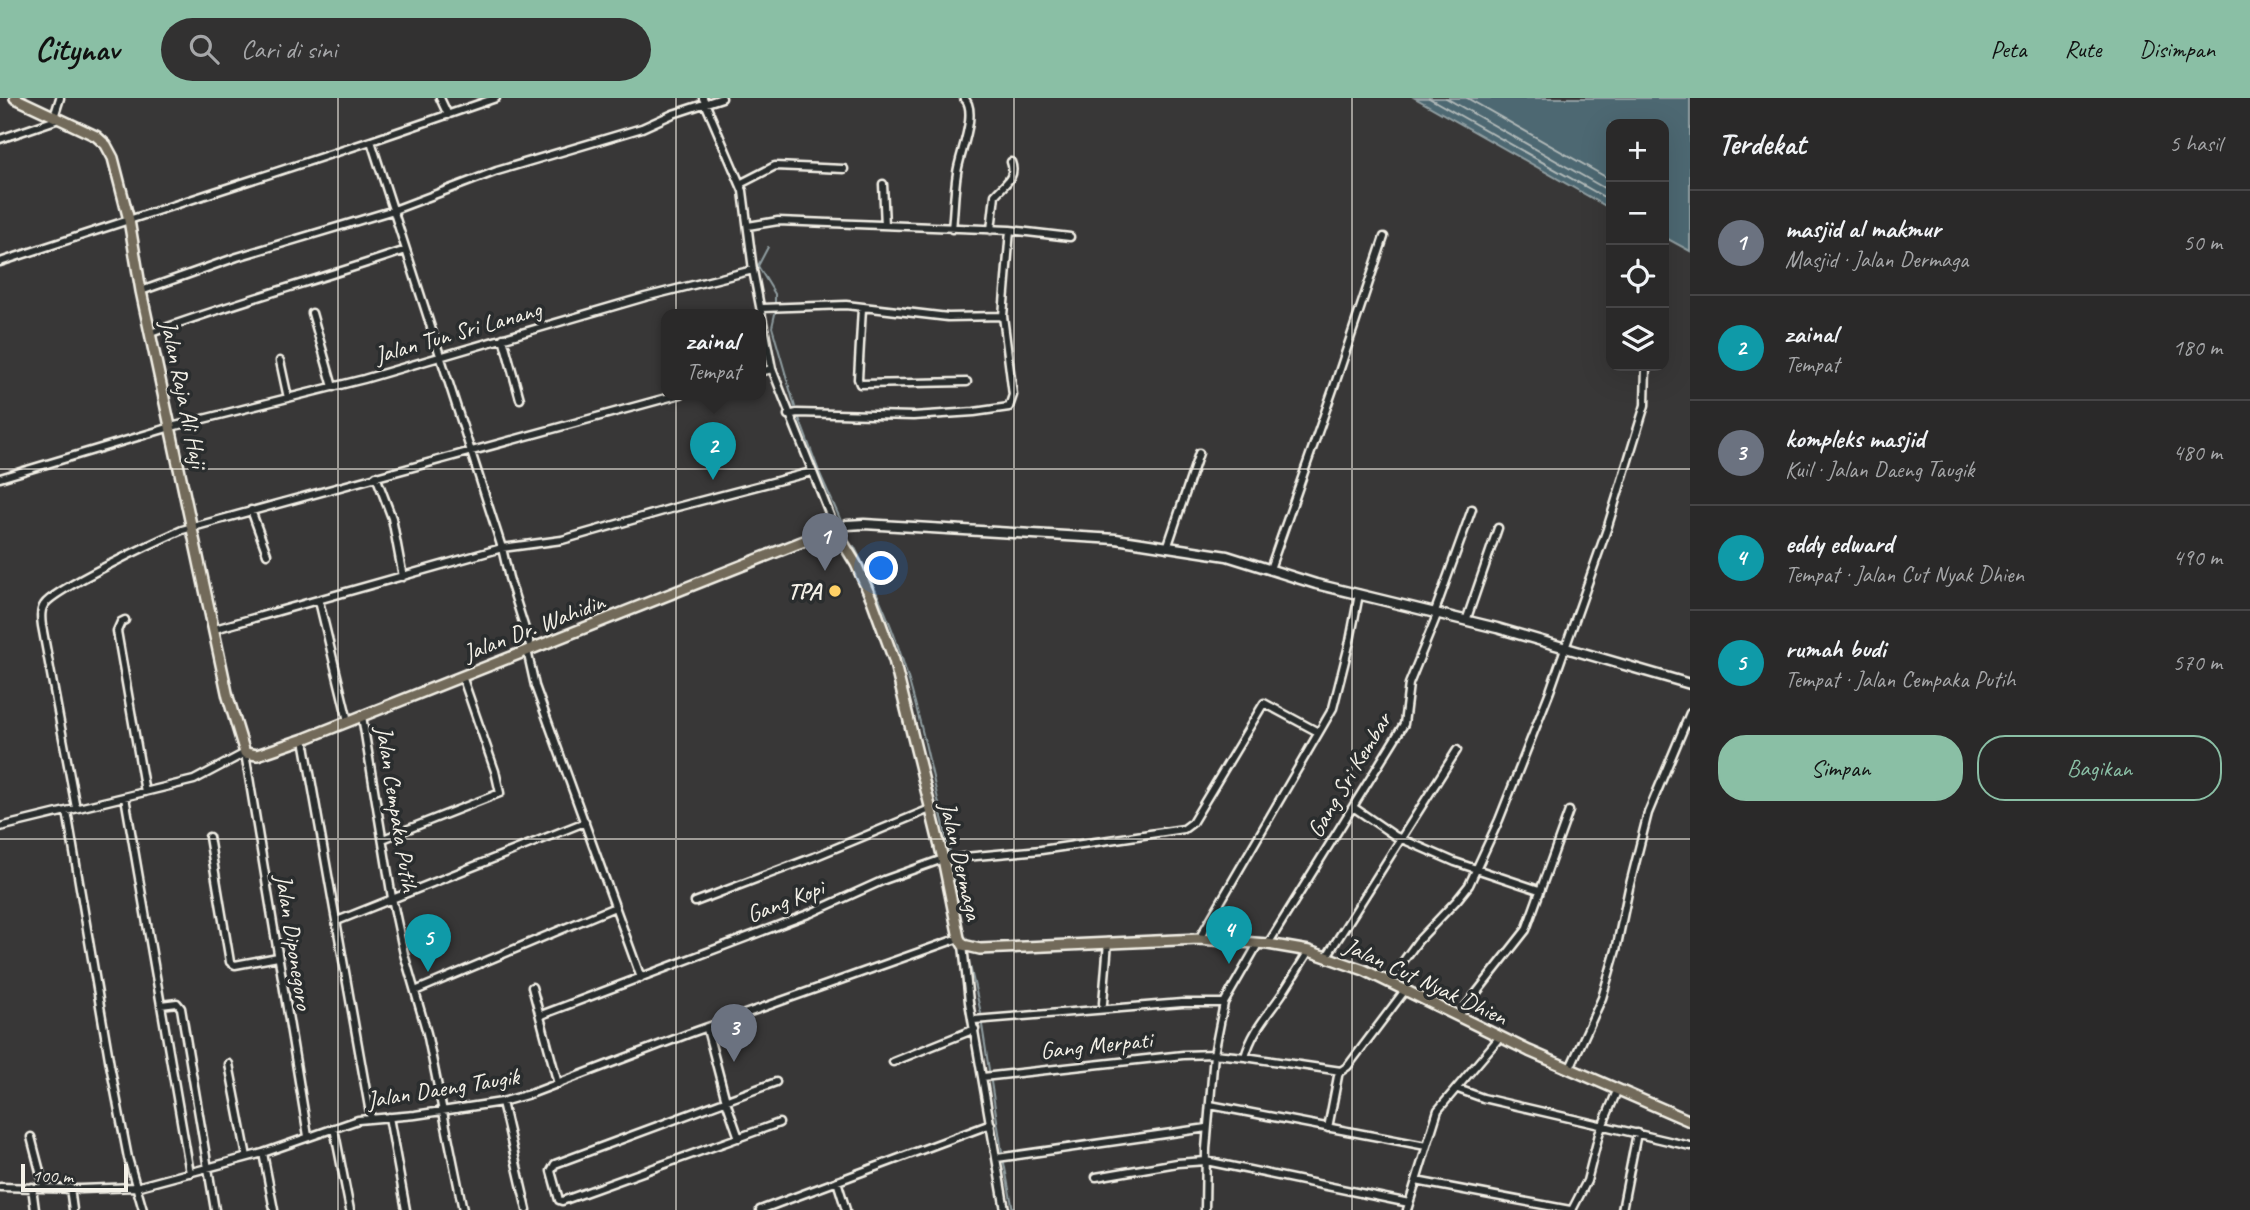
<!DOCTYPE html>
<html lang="id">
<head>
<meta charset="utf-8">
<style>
  body { margin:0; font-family:Caveat,sans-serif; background:#323131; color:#f1f3f6 }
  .controls { position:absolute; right:21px; top:21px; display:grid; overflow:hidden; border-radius:14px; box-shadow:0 7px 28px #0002 }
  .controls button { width:63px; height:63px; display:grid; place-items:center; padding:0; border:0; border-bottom:2px solid #464546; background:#2a2929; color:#f1f3f6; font:35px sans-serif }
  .scale { position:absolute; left:21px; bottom:18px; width:107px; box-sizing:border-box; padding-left:7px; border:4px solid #f4f1e8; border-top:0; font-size:19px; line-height:24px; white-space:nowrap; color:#f4f1e8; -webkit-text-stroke:5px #2a2d2e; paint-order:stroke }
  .you { position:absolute; left:882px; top:471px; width:24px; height:24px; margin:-18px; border:5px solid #fff; border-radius:50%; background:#1a73e8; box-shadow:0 0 0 10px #1a73e833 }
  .badge { display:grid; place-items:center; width:46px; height:46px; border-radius:50%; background:#8abfa5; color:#fff; font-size:23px; font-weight:700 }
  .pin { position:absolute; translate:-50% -58px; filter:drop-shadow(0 2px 4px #0008) }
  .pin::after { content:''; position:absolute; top:37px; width:24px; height:21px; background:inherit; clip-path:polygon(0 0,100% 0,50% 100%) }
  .popup { position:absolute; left:661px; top:211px; width:105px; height:91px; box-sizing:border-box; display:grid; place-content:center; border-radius:14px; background:#2a2929; filter:drop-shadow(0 2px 5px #0005); font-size:23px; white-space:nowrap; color:#a5a6a8 }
  .popup b { font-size:26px; color:#f1f3f6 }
  .popup::after { content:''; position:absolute; left:50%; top:100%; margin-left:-14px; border:14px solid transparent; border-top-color:#2a2929 }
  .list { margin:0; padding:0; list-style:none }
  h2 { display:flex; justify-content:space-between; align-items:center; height:91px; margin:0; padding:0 28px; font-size:30px }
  h2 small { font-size:23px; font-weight:400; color:#a5a6a8 }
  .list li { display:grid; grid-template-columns:46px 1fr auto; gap:21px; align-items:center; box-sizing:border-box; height:105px; padding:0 28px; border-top:2px solid #464546 }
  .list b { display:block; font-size:26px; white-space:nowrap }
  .list p { margin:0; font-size:23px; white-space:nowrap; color:#a5a6a8 }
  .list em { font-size:23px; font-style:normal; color:#a5a6a8 }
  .actions { display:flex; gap:14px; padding:21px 28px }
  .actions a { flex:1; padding:16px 0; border:2px solid #8abfa5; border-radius:28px; text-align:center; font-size:24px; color:#8abfa5 }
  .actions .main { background:#8abfa5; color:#111 }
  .icon { flex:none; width:38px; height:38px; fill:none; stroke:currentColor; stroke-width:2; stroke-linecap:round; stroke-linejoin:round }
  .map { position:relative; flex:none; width:1690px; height:1112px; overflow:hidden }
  header { display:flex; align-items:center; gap:42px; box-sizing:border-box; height:98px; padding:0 35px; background:#8abfa5; color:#111 }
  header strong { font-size:33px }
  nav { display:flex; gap:38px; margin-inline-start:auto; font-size:24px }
  .search { width:490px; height:63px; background:#323131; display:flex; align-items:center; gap:18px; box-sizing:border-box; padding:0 24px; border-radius:38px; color:#a5a6a8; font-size:26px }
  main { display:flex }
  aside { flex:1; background:#2a2929 }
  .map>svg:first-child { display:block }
  .water { fill:#4d6772; stroke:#909ea1; stroke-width:2 }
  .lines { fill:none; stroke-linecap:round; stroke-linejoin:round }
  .shore { stroke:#b1bab9; stroke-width:2 }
  .stream { stroke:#909ea1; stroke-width:2 }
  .street-casing { stroke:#f4f1e8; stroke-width:11 }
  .secondary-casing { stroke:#f4f1e8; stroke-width:13 }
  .primary-casing { stroke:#f4f1e8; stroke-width:14 }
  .street { stroke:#2a2d2e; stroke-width:6 }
  .secondary { stroke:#2a2d2e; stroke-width:8 }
  .primary { stroke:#726b5a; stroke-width:9 }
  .grid { fill:none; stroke:#f4f1e8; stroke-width:2; stroke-opacity:0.55 }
  .poi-dot { fill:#ffd166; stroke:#2a2d2e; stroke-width:2.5 }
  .labels { text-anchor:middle; stroke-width:7; stroke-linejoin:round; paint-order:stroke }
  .street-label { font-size:24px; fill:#f4f1e8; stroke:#2a2d2e }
  .poi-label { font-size:24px; font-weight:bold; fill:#f4f1e8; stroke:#2a2d2e; text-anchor:end }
</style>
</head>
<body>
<header>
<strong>Citynav</strong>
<div class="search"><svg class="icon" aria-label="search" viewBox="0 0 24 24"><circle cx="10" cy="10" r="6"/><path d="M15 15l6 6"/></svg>Cari di sini</div>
<nav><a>Peta</a><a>Rute</a><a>Disimpan</a></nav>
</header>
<main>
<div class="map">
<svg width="1690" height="1112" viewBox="0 0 1690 1112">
  <rect width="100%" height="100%" fill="#383737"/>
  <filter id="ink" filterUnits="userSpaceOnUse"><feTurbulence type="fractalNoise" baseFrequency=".0143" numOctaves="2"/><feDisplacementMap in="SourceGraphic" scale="14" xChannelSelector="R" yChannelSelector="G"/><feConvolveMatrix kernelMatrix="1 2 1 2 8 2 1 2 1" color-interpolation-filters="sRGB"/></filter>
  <g filter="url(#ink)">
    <path class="water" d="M 1415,0 L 1690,0 L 1690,153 L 1664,139 L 1664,26 L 1611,26 L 1611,111 Z"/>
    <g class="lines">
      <path class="shore" d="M 1429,0 L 1611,103
        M 1446,0 L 1611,94
        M 1467,0 L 1611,82"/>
      <path class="stream" d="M 768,149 L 758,168 L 775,196 L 775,204
        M 775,216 L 772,229 L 795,309
        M 799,320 L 820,376 L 842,425
        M 854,448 C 871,481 887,515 899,551 C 921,617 934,687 950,754
        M 952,768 L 964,840
        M 967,855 L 981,915
        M 982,927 L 989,972
        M 991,984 L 1002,1054
        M 1004,1065 L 1013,1112"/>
      <defs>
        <path id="street" d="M 440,0 L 448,17
          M 703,0 L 743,93 L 753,172 L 772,271 L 837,435
          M 54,19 L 60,0
          M 0,41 L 59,21
          M 371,43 L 502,450 L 509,480 L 531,550
          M 740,86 L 775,68 L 844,71
          M 883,86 L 885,127
          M 748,128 L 778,123 L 1010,132 L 1070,139
          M 952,131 C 954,113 954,93 957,75 C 959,57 979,13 964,0
          M 991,132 L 995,97 C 1004,86 1017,80 1011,64
          M 0,164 L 371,43 L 496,0
          M 141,193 L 237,159 L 394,112 L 497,73 L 642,30 L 673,16 L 722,0
          M 762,210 L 846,207 L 948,219 L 1003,218
          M 862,210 L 858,281 L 860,286 L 967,284
          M 312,215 L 333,289
          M 151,235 C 235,204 321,181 406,152
          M 503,240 L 520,301
          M 280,263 L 288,300
          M 760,274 L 772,271
          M 788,317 L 797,315 L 913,318 L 974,314 L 1009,309 L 1013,297 L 1003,218 L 1010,132
          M 376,378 L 392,420 L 403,479
          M 0,380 L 171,329 L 364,281 L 645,199 L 753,172
          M 251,412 L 267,456
          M 1167,450 L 1199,355
          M 1270,471 L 1336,283 L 1384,139
          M 319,503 L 348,623
          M 1434,516 L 1472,411
          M 125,522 L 121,524 L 117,533 L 145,694
          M 1466,523 L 1498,430
          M 215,531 L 502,450 L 562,442 L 677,409 L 811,374
          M 527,552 L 535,588 L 641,880
          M 362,618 L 392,800 L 404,856 L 427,935 L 463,1112
          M 304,641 L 371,1021
          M 125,699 L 190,1075
          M 1353,709 L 1395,738 L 1455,764 L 1539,792
          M 76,710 L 42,528 C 41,521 40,513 44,507 C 54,491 159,442 182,432 L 681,296
          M 67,713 L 110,967 L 128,1060 L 143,1112
          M 0,729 L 194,682 L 245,655 L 308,1038
          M 209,739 L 230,864 L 235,867 L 278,859
          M 383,741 L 500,695 L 495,673 L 462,578
          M 695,804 L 814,759 L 930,711
          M 337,823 L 585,724
          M 1199,841 L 1333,610 L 1350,543 L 1359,496
          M 1268,846 L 1404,626 L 1409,586 L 1437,517
          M 963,847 L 969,904 L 1005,1112
          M 1327,858 L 1457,652
          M 1389,883 L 1418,843 L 1457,802 L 1469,787 L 1499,722 L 1550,593 L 1607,431 L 1645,307 L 1646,268
          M 532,889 L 558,986
          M 415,893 L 615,809
          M 1103,905 L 1108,844
          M 161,907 L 177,905 L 181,910 L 215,1112
          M 541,917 L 811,815 L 884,782 L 943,761 L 1041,752 L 1184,731 L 1192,725 L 1264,605 L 1318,634
          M 1459,917 L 1526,832 L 1569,713
          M 974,922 L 1182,905 L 1224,905
          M 707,931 L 726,1003 L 739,1040
          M 1245,959 C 1252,933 1267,918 1282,896 C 1291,882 1300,867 1309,853
          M 893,964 L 975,931
          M 229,966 L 247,1059
          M 1570,970 L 1602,900 L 1616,852 L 1629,790 L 1648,715 L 1690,615
          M 983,979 L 1183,957 L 1214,956 L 1245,959 L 1341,973 L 1348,968 L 1406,891
          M 776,984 L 555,1066 L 551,1073 L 559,1102 L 562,1103 L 779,1025
          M 1458,991 L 1483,1000 L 1690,1048
          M 502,1004 L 527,1112
          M 1210,1007 L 1426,1048
          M 389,1019 L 406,1112
          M 334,1030 L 350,1112
          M 1328,1030 L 1339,973
          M 31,1039 L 44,1089
          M 263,1055 L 274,1112
          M 997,1060 L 1207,1030
          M 1096,1079 L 1177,1065 L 1206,1063 L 1409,1105
          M 837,1083 L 846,1112
          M 1416,1083 L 1570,1112
          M 0,1089 L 81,1091 L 136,1089 L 263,1055 L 358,1022 L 415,1017 L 502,1004 L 533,995 L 688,936 L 959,840
          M 32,1089 L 35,1112
          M 70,1090 L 73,1112
          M 760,1112 L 991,1026
          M 1205,1112 L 1206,1051 L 1214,956 L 1224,905 L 1258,846
          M 1407,1112 L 1438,1012 L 1500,939
          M 1572,1112 L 1587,1083 L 1599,1036 L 1617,993
          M 1622,1112 L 1637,1035"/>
        <path id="secondary" d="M 837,435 L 847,427 L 864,426 L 1116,441 L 1227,458 L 1316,486 L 1497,530 L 1690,586"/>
        <path id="primary" d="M 15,0 L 96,38 L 106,47 L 113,60 L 129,122 L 141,193 L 228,599 L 245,655 L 257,657 L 304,641 L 804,443 L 837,435 L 856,466 L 872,502 L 894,562 L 943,761 L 959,840 L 963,847 L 980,851 L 1199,841 L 1268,846 L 1309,853 L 1364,872 L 1529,953 L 1690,1023"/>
      </defs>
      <use href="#street" class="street-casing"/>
      <use href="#secondary" class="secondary-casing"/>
      <use href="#primary" class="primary-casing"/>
      <use href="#street" class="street"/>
      <use href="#secondary" class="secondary"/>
      <use href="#primary" class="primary"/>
    </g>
  </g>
  <path class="grid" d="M 338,0 L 338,1112M 676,0 L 676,1112M 1014,0 L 1014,1112M 1352,0 L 1352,1112M 0,371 L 1690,371M 0,741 L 1690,741"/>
  <circle class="poi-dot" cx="835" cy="493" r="7"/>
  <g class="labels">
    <g class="street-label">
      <text transform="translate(458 234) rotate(-16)" y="8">Jalan Tun Sri Lanang</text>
      <text transform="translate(184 296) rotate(78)" y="8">Jalan Raja Ali Haji</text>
      <text transform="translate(534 529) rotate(-21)" y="8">Jalan Dr. Wahidin</text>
      <text transform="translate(1349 677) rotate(-59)" y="8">Gang Sri Kembar</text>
      <text transform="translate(397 711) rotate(81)" y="8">Jalan Cempaka Putih</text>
      <text transform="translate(961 763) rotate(77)" y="8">Jalan Dermaga</text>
      <text transform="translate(785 803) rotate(-21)" y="8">Gang Kopi</text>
      <text transform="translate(294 844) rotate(81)" y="8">Jalan Diponegoro</text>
      <text transform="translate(1426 883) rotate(25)" y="8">Jalan Cut Nyak Dhien</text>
      <text transform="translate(1096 947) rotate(-6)" y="8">Gang Merpati</text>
      <text transform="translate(443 990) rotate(-9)" y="8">Jalan Daeng Taugik</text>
    </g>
    <g class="poi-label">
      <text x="821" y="501">TPA</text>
    </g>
  </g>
</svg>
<div class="controls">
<button>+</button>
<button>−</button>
<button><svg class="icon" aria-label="locate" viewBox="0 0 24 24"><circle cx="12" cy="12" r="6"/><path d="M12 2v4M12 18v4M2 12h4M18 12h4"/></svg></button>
<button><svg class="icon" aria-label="layers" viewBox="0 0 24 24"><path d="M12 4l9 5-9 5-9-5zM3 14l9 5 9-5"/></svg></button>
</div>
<div class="scale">100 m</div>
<div class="you"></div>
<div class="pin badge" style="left:825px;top:473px;background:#6b7280">1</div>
<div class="pin badge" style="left:713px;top:382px;background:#0f9aa8">2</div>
<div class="popup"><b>zainal</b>Tempat</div>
<div class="pin badge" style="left:734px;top:964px;background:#6b7280">3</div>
<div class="pin badge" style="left:1229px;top:866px;background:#0f9aa8">4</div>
<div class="pin badge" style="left:428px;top:874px;background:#0f9aa8">5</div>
</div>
<aside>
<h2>Terdekat<small>5 hasil</small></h2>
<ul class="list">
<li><span class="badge" style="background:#6b7280">1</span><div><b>masjid al makmur</b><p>Masjid · Jalan Dermaga</p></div><em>50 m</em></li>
<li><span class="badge" style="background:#0f9aa8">2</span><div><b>zainal</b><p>Tempat</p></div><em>180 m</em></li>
<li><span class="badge" style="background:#6b7280">3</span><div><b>kompleks masjid</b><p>Kuil · Jalan Daeng Taugik</p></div><em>480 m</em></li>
<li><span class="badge" style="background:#0f9aa8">4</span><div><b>eddy edward</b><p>Tempat · Jalan Cut Nyak Dhien</p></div><em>490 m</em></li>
<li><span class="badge" style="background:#0f9aa8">5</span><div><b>rumah budi</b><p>Tempat · Jalan Cempaka Putih</p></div><em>570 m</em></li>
</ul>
<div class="actions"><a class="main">Simpan</a><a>Bagikan</a></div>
</aside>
</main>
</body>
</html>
